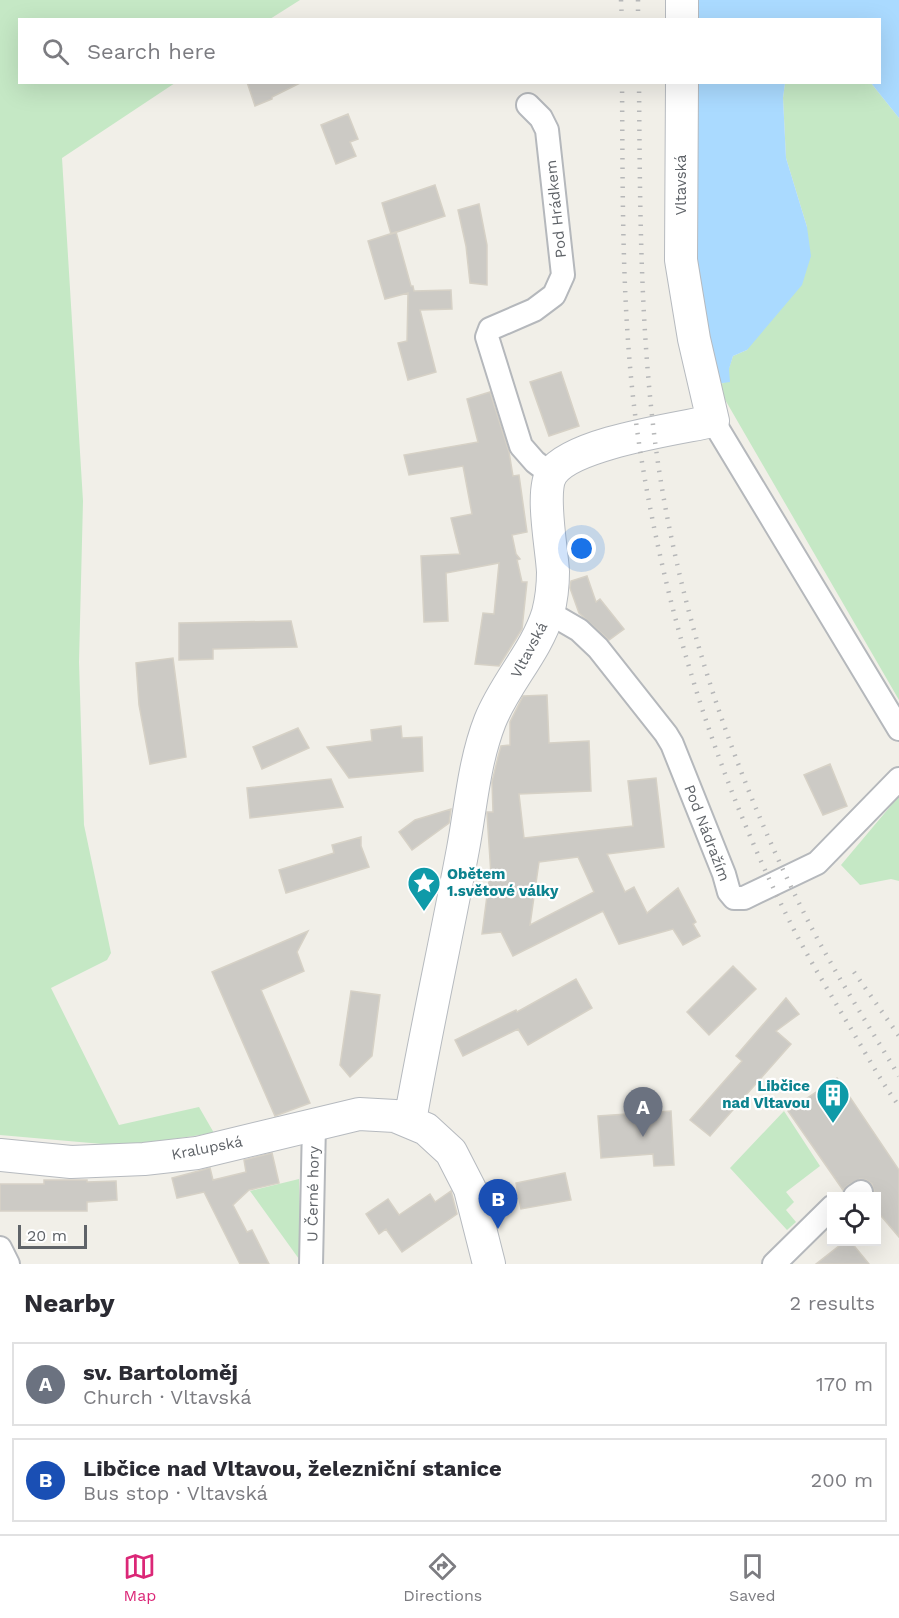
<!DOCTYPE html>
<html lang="en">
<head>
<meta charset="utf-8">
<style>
  body { margin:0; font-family:"Work Sans",sans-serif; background:#f2f2f3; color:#2b2b33 }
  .controls { position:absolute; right:18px; bottom:18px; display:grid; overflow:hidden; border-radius:0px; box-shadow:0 6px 24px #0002 }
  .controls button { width:54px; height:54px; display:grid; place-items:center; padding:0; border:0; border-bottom:2px solid #e1e1e2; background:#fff; color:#2b2b33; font:30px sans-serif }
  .scale { position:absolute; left:18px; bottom:15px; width:69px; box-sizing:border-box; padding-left:6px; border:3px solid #5f6368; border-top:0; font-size:16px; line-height:21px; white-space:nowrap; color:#5f6368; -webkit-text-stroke:4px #fff; paint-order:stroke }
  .you { position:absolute; left:582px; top:549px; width:21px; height:21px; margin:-15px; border:4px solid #fff; border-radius:50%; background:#1a73e8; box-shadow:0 0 0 9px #1a73e833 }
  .badge { display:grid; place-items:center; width:39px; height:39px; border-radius:50%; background:#db2777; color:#fff; font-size:20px; font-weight:700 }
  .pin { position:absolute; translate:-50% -50px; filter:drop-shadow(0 2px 3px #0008) }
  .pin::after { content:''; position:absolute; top:32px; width:21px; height:18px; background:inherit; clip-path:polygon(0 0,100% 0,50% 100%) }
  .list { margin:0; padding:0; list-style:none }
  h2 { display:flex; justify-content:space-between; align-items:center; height:78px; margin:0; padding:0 24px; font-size:26px }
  h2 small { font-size:20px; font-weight:400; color:#7c7c81 }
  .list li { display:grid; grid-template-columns:39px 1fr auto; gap:18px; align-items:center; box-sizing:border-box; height:84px; margin:0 12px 12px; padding:0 12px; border:2px solid #e1e1e2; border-radius:0px }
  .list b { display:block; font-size:22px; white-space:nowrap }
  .list p { margin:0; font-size:20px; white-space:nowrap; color:#7c7c81 }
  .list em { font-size:20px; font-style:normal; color:#7c7c81 }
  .icon { flex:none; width:33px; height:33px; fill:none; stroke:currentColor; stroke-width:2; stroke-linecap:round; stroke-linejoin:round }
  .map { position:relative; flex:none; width:899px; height:1264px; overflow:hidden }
  .search { position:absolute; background:#fff; box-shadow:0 6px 24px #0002; left:18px; right:18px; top:18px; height:66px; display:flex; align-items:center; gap:15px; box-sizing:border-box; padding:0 21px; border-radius:0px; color:#7c7c81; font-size:22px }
  .sheet { height:270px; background:#fff }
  nav { display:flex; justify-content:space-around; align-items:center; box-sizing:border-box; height:84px; border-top:2px solid #e1e1e2; background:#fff; font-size:16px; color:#7c7c81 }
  nav a { display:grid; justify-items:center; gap:3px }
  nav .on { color:#db2777 }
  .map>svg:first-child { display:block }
  .green { fill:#c5e8c5 }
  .water { fill:#aadaff }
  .building { fill:#cccac5; stroke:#d6d1c6; stroke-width:1.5; fill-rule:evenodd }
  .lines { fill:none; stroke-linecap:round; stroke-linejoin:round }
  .street-casing { stroke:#b5b8bc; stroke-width:26 }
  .secondary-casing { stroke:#b6babf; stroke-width:34 }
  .street { stroke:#fff; stroke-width:22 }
  .secondary { stroke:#fff; stroke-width:32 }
  .rail { stroke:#b6b7b8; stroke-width:4.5; stroke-dasharray:1.5 8; stroke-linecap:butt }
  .labels { text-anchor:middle; stroke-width:4.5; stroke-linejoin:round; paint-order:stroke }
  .street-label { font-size:15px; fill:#5f6368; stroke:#fff }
  .culture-label { font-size:15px; font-weight:bold; fill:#0d838f; stroke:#fff; text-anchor:start }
</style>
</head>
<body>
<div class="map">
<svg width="899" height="1264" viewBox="0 0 899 1264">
  <rect width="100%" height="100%" fill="#f1efe8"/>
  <path class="green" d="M 0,0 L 300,0 L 270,19 L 20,20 L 20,82 L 175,83 L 62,158 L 83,501 L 79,662 L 84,825 L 111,953 L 107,960 L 51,988 L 119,1125 L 199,1107 L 214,1133 L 125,1146 L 0,1135 Z
    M 785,83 L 871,83 L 899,118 L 899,700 L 716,384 L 724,383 L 733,356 L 747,350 L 807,227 L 786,158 L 783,98 Z
    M 899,796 L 899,881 L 891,879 L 860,885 L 841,865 Z
    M 784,1111 L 820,1166 L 786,1192 L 794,1202 L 786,1210 L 796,1222 L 787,1230 L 730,1168 Z
    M 299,1179 L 301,1259 L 299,1259 L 250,1191 Z"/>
  <path class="water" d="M 694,0 L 899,0 L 899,118 L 871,83 L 880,82 L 880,20 L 694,20 Z
    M 693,83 L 785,83 L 783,98 L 786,158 L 807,227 L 811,256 L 802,285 L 747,350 L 733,356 L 729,369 L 730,382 L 716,384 L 692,242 Z"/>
  <path class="building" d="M 247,82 L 302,82 L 272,97 L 272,99 L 255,106 Z
    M 348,114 L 358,139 L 350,142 L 356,156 L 336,164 L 321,125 Z
    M 435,185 L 445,216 L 391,234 L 382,203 Z
    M 479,204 L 487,245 L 487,285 L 470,283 L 466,246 L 458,210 Z
    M 396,232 L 411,286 L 413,286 L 414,291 L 451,290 L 452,309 L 420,310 L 436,372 L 408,380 L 398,343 L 407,341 L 408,293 L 385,299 L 368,241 Z
    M 561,372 L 579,426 L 549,436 L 530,382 Z
    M 490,392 L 509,452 L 513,476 L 519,475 L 527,532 L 512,535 L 516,554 L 520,559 L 517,560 L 522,582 L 527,582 L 522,629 L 499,666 L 475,664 L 483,613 L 494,614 L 499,563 L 446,573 L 448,621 L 424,622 L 421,556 L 460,554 L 451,518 L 472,514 L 463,466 L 409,475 L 404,455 L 478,442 L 467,399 Z
    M 587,576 L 596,602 L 600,599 L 624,629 L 609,640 L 579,613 L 570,588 L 571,581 Z
    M 291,621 L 297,647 L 213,649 L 213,659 L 179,660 L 179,623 Z
    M 173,658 L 186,757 L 150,764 L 139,705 L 136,663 Z
    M 547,695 L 549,743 L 589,741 L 591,791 L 519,794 L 524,838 L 633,826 L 628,781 L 656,778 L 664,847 L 607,854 L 625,892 L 634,887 L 647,913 L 678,888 L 696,922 L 693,924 L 700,936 L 683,945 L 673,929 L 619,944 L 603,911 L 513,956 L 501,932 L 482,934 L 490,873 L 491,875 L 487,814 L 487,812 L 493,812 L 492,782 L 498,757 L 501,746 L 510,745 L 510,722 L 523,696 ZM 578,857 L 594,892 L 530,925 L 539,862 Z
    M 401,726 L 402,738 L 422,737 L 423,771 L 349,778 L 327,747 L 372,741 L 371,730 Z
    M 298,728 L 309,748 L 262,769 L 253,747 Z
    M 830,764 L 847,806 L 823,815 L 804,775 Z
    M 331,779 L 343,807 L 250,818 L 247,788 Z
    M 451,809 L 449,823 L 412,850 L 399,832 L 415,820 Z
    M 361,837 L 361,846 L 369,867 L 286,893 L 279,870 L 334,853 L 332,845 Z
    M 308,931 L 297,952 L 304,971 L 261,990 L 310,1103 L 275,1116 L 212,972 Z
    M 733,966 L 756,989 L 709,1035 L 687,1012 Z
    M 576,979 L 592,1008 L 528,1045 L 518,1029 L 463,1056 L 455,1040 L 516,1010 L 517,1012 Z
    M 351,991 L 380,995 L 372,1056 L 350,1077 L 340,1065 Z
    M 786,998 L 799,1014 L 776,1031 L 791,1044 L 710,1136 L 690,1120 L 742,1061 L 736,1056 Z
    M 837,1078 L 899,1170 L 899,1237 L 876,1210 L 876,1197 L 873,1197 L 874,1191 L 872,1184 L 866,1180 L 860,1179 L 848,1185 L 843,1190 L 788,1111 Z
    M 671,1111 L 674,1165 L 654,1166 L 653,1154 L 601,1158 L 598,1116 Z
    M 272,1153 L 279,1183 L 249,1190 L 233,1205 L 247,1232 L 252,1230 L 269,1264 L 240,1264 L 204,1192 L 177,1198 L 172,1178 L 210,1168 L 213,1180 L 246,1172 L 244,1160 Z
    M 565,1173 L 571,1200 L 521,1209 L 516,1183 Z
    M 44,1180 L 87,1180 L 87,1182 L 116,1181 L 117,1200 L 87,1202 L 87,1211 L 0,1211 L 0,1184 L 44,1184 Z
    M 451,1191 L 457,1214 L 402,1252 L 386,1229 L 379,1234 L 366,1214 L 388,1199 L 399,1215 L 430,1194 L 435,1202 Z
    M 844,1242 L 851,1242 L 869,1264 L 816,1264 Z"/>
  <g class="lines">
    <defs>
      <path id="street" d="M 528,105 L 541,118 L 547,130 L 563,275 L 554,295 L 534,310 L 490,329 L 487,337 L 521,446 L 535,462 L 551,474
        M 713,421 L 899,729
        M 548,612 L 579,630 L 598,648 L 666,734 L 672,744 L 724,874 L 729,892 L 734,898 L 744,898 L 817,863 L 899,779
        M 855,1196 L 861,1192
        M 0,1248 L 8,1264
        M 311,1264 L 314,1124
        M 774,1264 L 832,1207"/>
      <path id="secondary" d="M 682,20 L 682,0
        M 410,1121 C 426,1030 446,940 463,849 C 471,806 474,762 490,721 C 505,683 536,652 548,613 C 551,601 553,584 553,572 C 552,549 540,491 552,473 C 573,443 676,429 713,421 L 694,339 L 681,260 L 682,82
        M 0,1155 L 71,1162 L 144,1159 L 197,1153 L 359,1114 L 395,1116 L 426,1129 L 451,1152 L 470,1189 L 489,1264"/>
    </defs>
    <use href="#street" class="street-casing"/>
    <use href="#secondary" class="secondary-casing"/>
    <use href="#street" class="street"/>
    <use href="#secondary" class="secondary"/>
    <path class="rail" d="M 621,0 L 622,20
      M 638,0 L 638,20
      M 622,82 C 623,207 621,333 641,456 C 667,618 717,778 791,924 C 807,956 827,988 845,1019 C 863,1048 879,1079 899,1106
      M 639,82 C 640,205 640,328 656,449 C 678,610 733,773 806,917 C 834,972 867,1023 899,1076
      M 854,972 L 899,1036"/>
  </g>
  <defs>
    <symbol id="sight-pin" viewBox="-11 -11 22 30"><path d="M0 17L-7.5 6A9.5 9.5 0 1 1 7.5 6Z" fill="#0f9aa8" stroke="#fff"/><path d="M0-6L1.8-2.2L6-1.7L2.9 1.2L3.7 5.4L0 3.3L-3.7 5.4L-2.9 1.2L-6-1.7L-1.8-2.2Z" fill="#fff"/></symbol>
    <symbol id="building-pin" viewBox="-11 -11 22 30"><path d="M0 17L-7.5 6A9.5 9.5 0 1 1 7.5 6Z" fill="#0f9aa8" stroke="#fff"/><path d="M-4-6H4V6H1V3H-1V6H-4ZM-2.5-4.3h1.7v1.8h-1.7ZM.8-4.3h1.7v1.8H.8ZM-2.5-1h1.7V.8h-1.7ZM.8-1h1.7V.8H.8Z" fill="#fff"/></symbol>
  </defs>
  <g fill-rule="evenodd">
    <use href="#sight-pin" x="405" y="864" width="38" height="52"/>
    <use href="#building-pin" x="814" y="1076" width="38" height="52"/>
  </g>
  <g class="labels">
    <g class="street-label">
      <text transform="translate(681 185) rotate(-90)" y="5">Vltavská</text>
      <text transform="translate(556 209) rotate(-96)" y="5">Pod Hrádkem</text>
      <text transform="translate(529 650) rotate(-62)" y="5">Vltavská</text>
      <text transform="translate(707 833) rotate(69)" y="5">Pod Nádražím</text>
      <text transform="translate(207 1148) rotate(-11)" y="5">Kralupská</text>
      <text transform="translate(313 1194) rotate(-89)" y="5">U Černé hory</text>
    </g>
    <g class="culture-label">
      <text x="447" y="879">Obětem<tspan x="447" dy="17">1.světové války</tspan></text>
      <text x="810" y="1091" text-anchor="end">Libčice<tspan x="810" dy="17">nad Vltavou</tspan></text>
    </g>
  </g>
</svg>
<div class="controls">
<button><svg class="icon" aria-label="locate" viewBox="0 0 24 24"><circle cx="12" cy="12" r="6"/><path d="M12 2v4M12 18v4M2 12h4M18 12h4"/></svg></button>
</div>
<div class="scale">20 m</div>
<div class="you"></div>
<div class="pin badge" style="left:643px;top:1137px;background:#6b7280">A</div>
<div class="pin badge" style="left:498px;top:1229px;background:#1a4fb4">B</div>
<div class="search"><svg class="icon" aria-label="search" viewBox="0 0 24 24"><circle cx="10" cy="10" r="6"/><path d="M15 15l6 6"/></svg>Search here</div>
</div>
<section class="sheet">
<h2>Nearby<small>2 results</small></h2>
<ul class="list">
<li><span class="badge" style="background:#6b7280">A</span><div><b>sv. Bartoloměj</b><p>Church · Vltavská</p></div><em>170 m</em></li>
<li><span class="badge" style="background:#1a4fb4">B</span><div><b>Libčice nad Vltavou, železniční stanice</b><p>Bus stop · Vltavská</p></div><em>200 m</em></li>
</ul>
</section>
<nav>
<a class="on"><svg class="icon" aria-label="map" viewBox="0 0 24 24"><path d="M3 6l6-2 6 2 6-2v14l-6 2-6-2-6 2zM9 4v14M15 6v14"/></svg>Map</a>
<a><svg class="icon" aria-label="directions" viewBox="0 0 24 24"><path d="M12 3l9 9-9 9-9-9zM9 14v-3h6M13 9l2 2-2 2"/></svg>Directions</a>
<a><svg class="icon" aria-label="saved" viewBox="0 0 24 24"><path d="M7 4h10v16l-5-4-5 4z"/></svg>Saved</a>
</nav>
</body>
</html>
